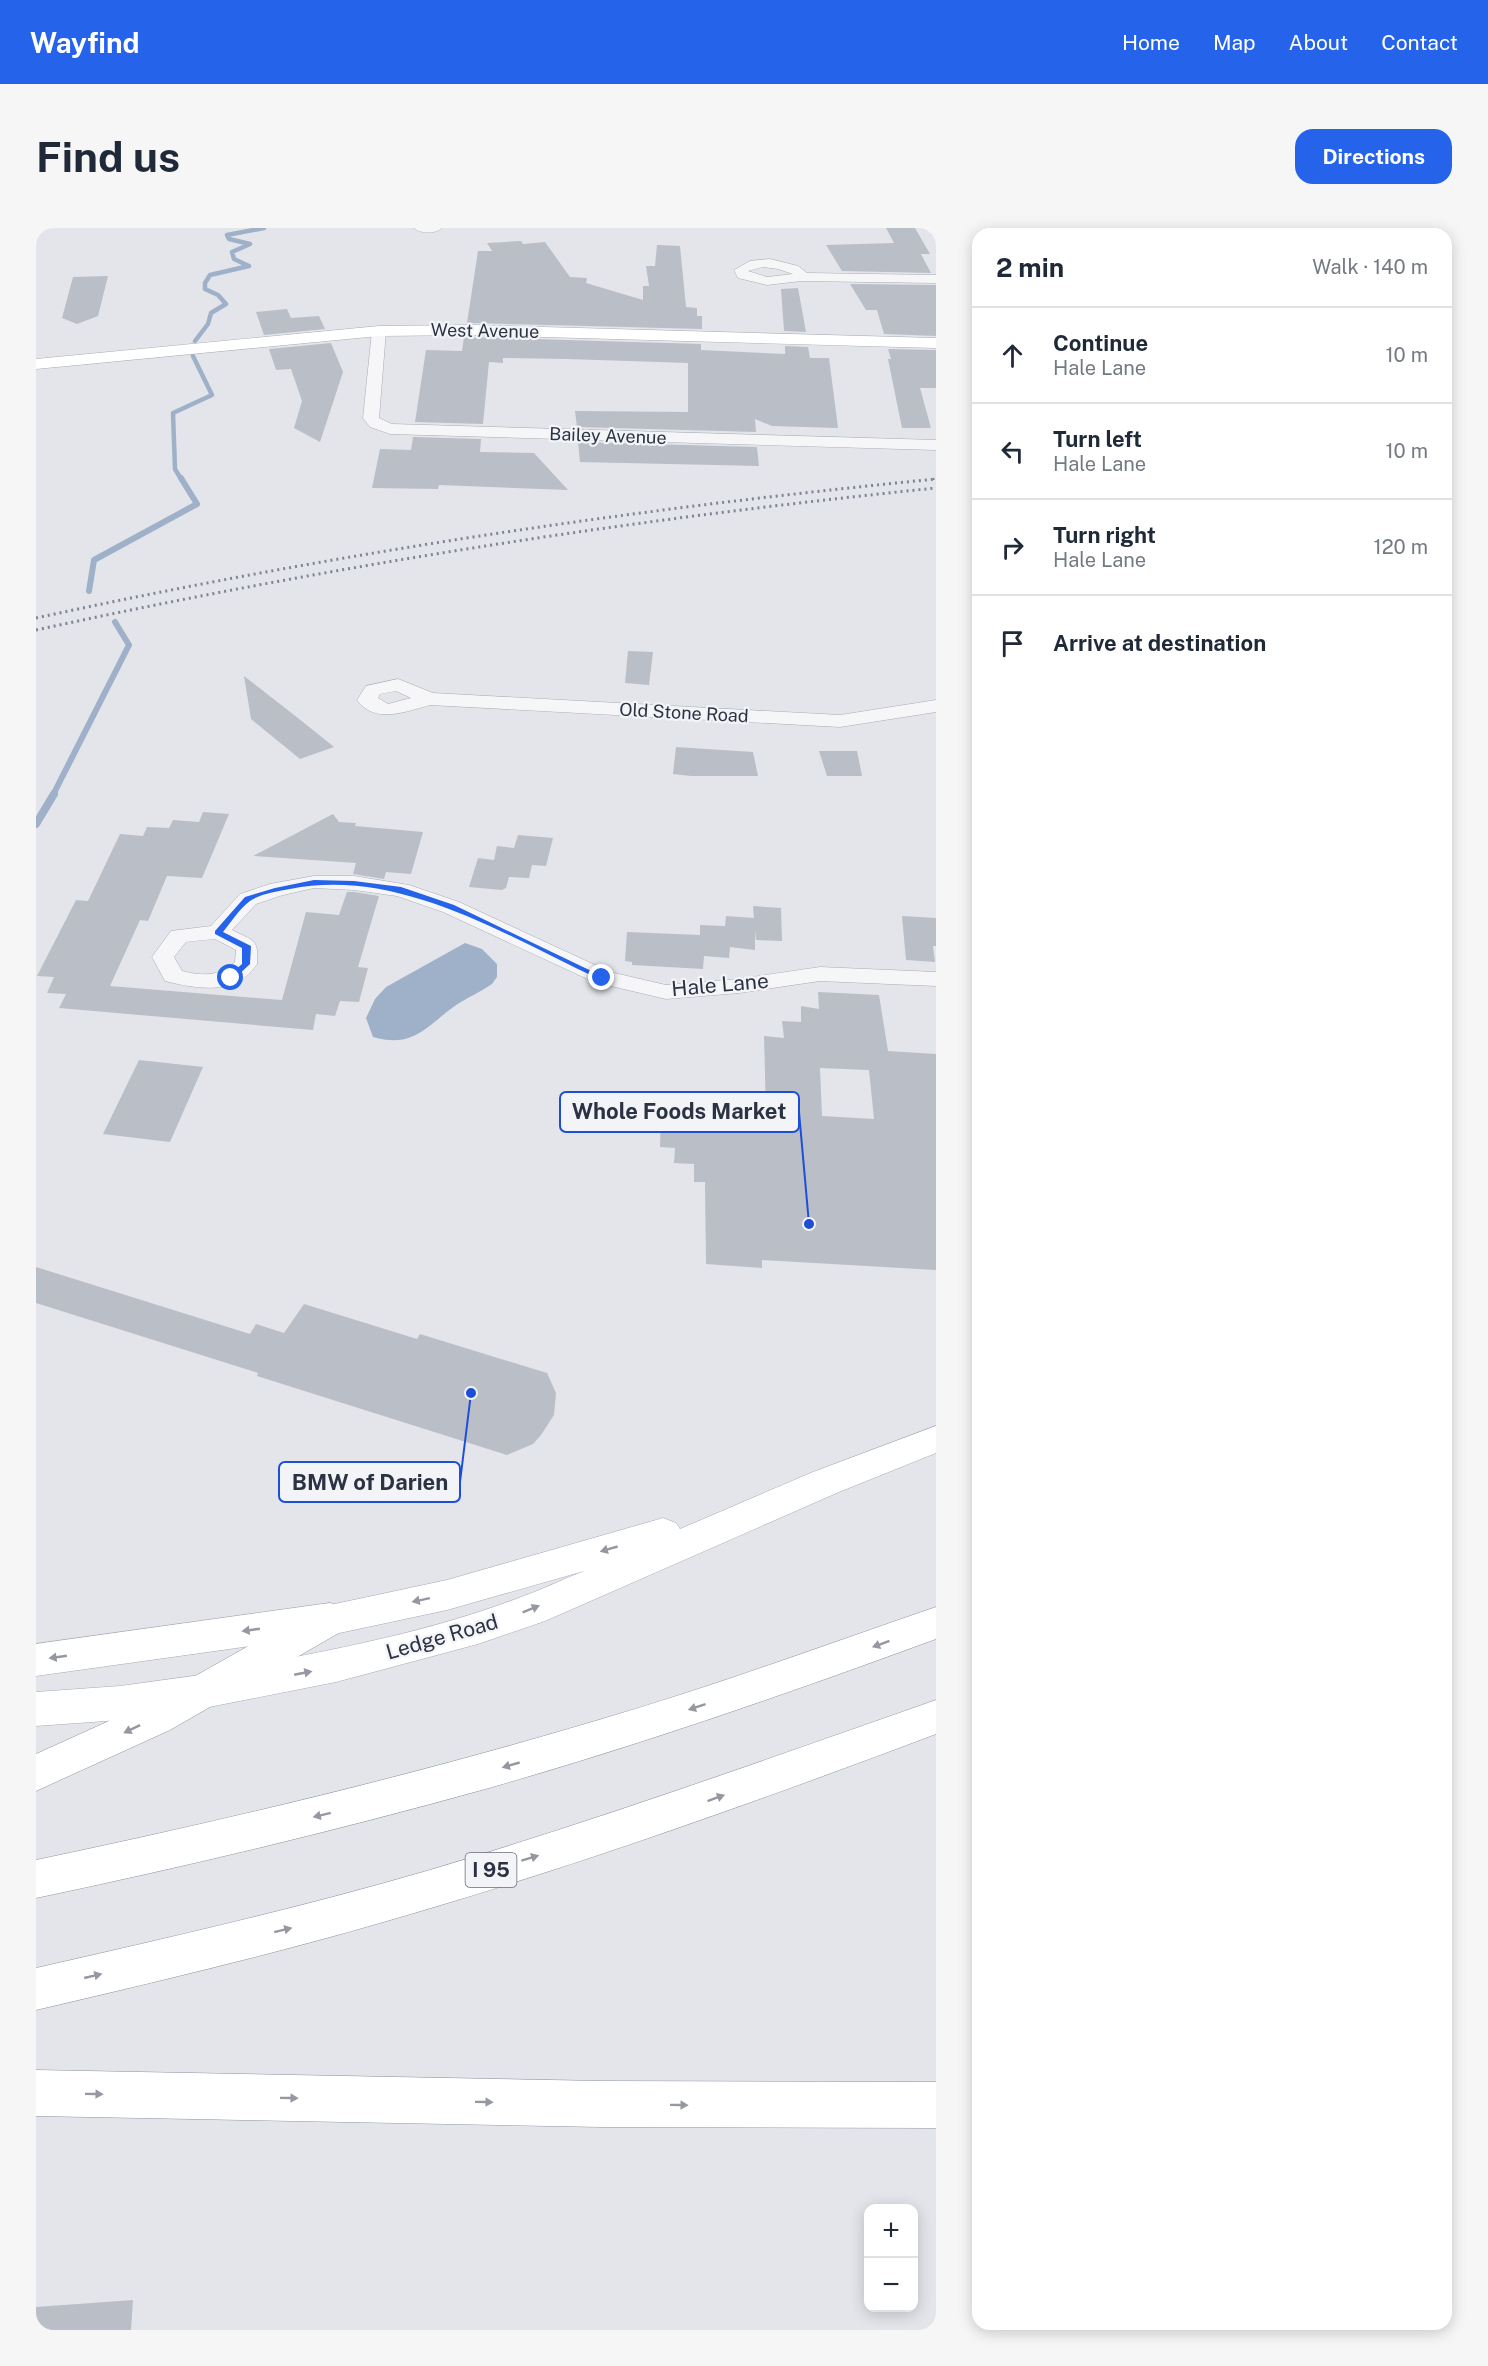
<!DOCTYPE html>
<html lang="en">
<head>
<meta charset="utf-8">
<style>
  body { margin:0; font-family:"Public Sans",sans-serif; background:#f6f6f7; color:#1f2937 }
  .controls { position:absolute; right:18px; bottom:18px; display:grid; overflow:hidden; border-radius:12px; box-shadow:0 3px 15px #0003 }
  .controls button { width:54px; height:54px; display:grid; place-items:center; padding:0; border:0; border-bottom:2px solid #e0e1e3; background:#fff; color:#1f2937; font:30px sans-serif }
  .stop { position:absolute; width:18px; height:18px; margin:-14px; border:4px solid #2563eb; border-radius:50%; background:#fff }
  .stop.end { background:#2563eb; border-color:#fff; box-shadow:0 2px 6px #0008 }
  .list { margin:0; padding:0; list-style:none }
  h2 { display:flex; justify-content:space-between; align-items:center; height:78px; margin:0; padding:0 24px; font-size:26px }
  h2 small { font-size:20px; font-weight:400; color:#747a83 }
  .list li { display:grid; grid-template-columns:39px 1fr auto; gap:18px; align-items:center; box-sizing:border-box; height:96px; padding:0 24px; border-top:2px solid #e0e1e3 }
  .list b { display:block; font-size:22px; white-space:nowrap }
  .list p { margin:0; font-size:20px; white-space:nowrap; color:#747a83 }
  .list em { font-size:20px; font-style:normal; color:#747a83 }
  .icon { flex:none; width:33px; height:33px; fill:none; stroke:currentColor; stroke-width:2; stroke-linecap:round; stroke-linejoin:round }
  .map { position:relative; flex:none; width:900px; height:2102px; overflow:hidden; border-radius:18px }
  header { display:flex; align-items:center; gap:36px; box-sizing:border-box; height:84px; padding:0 30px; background:#2563eb; color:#fff }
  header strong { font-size:28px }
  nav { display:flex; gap:33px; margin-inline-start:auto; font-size:21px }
  .intro { display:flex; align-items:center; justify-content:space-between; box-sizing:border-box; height:144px; padding:0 36px }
  h1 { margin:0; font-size:42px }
  .button { padding:15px 27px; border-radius:18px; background:#2563eb; color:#fff; font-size:21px; font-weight:700 }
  main { display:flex; gap:36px; padding:0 36px }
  aside { flex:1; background:#fff; border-radius:18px; box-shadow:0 3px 15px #0003 }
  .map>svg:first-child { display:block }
  .water { fill:#9fb1c9 }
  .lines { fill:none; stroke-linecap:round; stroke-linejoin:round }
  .stream-far2 { stroke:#9fb1c9; stroke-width:4.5 }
  .stream-far1 { stroke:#9fb1c9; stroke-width:6 }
  .stream { stroke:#9fb1c9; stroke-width:8 }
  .building { fill:#babec7; fill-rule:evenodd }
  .minor-casing { stroke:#a8acb4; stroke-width:1 }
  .secondary-casing { stroke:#a8acb4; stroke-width:1 }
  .primary-casing { stroke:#a3a9b6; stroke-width:1 }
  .motorway-casing { stroke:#8b92a1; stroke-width:1 }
  .minor { fill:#f6f6f9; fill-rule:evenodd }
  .secondary { fill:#fff; fill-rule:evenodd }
  .primary { fill:#fff; fill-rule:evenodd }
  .motorway { fill:#fff; fill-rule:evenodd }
  .rail-far1 { stroke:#7d8494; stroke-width:2; stroke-dasharray:1.5 3; stroke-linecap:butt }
  .rail { stroke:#7d8494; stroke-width:3; stroke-dasharray:2 4; stroke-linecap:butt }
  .oneway { fill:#9598a0 }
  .route { fill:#2563eb }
  .labels { text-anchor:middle; stroke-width:4.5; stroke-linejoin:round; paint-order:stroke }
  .far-street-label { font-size:18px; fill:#2b3242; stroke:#f3f4f8 }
  .shield { fill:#f3f4f8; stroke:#676c79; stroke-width:1.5 }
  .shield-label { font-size:20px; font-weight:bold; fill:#2b3242 }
  .street-label { font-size:21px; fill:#2b3242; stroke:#f3f4f8 }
  .leader { fill:none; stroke:#1d4ed8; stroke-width:2 }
  .callout-dot { fill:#1d4ed8; stroke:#f3f4f8; stroke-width:2 }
  .callout { fill:#f3f4f8; stroke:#1d4ed8; stroke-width:2 }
  .callout-label { font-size:22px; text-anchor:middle; font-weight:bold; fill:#2b3242 }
</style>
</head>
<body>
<header>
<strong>Wayfind</strong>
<nav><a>Home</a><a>Map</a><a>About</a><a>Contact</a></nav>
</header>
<div class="intro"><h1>Find us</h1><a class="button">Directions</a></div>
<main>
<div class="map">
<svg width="900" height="2102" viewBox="0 0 900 2102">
  <rect width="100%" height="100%" fill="#e3e5ea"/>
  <path class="water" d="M 429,715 L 446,721 L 461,736 L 461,749 L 456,756 C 443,765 428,771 416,780 C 388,801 376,820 337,809 L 330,790 L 339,771 L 350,759 Z"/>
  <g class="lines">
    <path class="stream-far2" d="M 159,113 L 172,96 L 175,85 L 190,76 L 182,67 L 169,61 L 169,55 L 174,47 L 213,38 L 198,31 L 196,24 L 214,16 L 193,11 L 191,7 L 228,0
      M 145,251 L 139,241 L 137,185 L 176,167 L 157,128"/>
    <path class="stream-far1" d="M 53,363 L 58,332 L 161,276 L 145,250
      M 17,567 L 93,417 L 79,394"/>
    <path class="stream" d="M 0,596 L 18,566"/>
  </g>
  <path class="building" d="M 850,0 L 879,0 L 894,26 L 885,26 L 895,45 L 806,43 L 790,17 L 858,15 Z
    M 485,13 L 487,16 L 509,14 L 534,49 L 551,50 L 550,55 L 607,72 L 607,58 L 613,58 L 610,38 L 619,38 L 621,17 L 644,18 L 650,79 L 661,80 L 661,88 L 666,88 L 666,101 L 431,95 L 442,23 L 456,23 L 451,15 Z
    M 72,48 L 62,88 L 41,96 L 26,90 L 37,49 Z
    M 814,56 L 900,57 L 900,108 L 848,106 L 841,82 L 830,82 Z
    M 762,60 L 770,104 L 748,103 L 745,61 Z
    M 251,81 L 255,90 L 283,88 L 289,101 L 228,107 L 220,84 Z
    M 428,109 L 665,116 L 665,122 L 749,126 L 749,118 L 772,119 L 774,130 L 793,130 L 802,200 L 736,198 L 719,191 L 720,204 L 541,199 L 539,183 L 652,184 L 652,135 L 531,131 L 467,130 L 467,135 L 453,134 L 447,196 L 379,194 L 390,122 L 426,123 Z
    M 295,115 L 307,144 L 284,214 L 258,200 L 266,173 L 255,141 L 240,142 L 233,121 Z
    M 852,121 L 900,122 L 900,160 L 884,160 L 895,200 L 866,200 L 852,131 L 855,131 Z
    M 377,209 L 445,211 L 444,224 L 498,225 L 532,262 L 403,257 L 402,261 L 336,260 L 344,221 L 375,222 Z
    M 542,214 L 721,219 L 723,238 L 544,234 Z
    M 592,423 L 617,424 L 613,457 L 589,455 Z
    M 208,448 L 267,494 L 298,519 L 264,531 L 215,491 Z
    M 640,519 L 717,524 L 722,548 L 655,548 L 637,546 Z
    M 783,523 L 821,523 L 826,548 L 791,548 Z
    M 167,584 L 193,586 L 166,650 L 131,648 L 112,693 L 104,692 L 74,758 L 246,772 L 270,684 L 303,687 L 311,664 L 318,664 L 343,668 L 322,739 L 332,740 L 323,774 L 304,773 L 299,788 L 280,786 L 277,802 L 23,780 L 30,766 L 11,765 L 18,749 L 1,748 L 40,672 L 52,673 L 84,606 L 107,608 L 111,599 L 133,600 L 137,592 L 163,594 Z
    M 297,586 L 303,594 L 320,595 L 319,598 L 387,604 L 375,646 L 350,644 L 348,651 L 317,646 L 320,635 L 217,628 Z
    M 482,607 L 517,610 L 510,638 L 496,637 L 493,650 L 473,649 L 470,660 L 466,662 L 433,659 L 442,630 L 458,632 L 461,618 L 478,620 Z
    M 717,678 L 745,680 L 746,713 L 720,712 L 719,702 L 719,722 L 694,719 L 693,730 L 668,728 L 667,741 L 596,737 L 596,734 L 589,733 L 591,704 L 664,707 L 664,697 L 689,698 L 690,688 L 718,690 Z
    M 866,688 L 900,690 L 900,718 L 897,718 L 899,734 L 870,732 Z
    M 782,764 L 843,767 L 852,823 L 900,826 L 900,1042 L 726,1032 L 726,1040 L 670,1036 L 669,954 L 658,954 L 658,936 L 638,935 L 639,920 L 624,919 L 625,880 L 730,885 L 728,808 L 748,810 L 746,793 L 765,794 L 765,778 L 783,781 ZM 784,840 L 833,842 L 838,891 L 786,888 Z
    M 103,832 L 167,839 L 134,914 L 67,906 Z
    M 0,1039 L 214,1106 L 220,1096 L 248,1105 L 268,1076 L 381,1111 L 384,1106 L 511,1145 L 520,1165 L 518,1187 L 505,1207 L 497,1216 L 471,1227 L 221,1148 L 222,1145 L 0,1075 Z
    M 97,2072 L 95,2102 L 0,2102 L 0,2079 Z"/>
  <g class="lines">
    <defs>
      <path id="minor" d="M 378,0 L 406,0 C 400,6 384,6 378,0 Z
        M 734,31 L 762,38 L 771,45 L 900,47 L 900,55 L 765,53 L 731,57 L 702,50 L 698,42 L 714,33 ZM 727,39 L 742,41 L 757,46 L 731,49 L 712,43 Z
        M 343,99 L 350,103 L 343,190 L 356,196 L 900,212 L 900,222 L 354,206 L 334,199 L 327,190 L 336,103 Z
        M 362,451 L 397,465 L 804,487 L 900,472 L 900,484 L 804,499 L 394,477 C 371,483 339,497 321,472 L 330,458 ZM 360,463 L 375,470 L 352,476 L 342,470 L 344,466 Z
        M 278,648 L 318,648 L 373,657 L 423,674 L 574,744 L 630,757 L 703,751 L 784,739 L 900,744 L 900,758 L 784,753 L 703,765 L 630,771 L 558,754 L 407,684 L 361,668 L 318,662 L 278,660 L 247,667 L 220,676 L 196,702 C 217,713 223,710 221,736 C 200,768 161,761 129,753 L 116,729 L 135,703 L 175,698 L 204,666 L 234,656 ZM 179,711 L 200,722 L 199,734 C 183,749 166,748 146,743 L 138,729 L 150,714 Z"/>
      <path id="secondary" d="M 435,97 L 900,110 L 900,120 L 435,107 L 343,108 L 0,141 L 0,131 L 343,98 Z
        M 294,1375 L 308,1380 L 313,1391 L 308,1402 L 294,1407 L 0,1448 L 0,1416 Z
        M 165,1447 L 179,1452 L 185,1464 L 179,1476 L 165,1481 L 84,1492 L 0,1498 L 0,1464 L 84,1458 Z"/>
      <path id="primary" d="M 900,1198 L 900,1225 L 803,1264 L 509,1393 L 442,1416 L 300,1454 L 173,1479 L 159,1474 L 153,1462 L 159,1450 L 173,1445 C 276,1426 381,1408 480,1371 C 503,1363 525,1352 548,1343 L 411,1382 L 294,1407 L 280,1402 L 275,1391 L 280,1380 L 411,1352 L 627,1290 L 640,1295 L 644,1301 L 777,1244 Z"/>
      <path id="motorway" d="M 294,1375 L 308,1380 L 313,1391 L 308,1402 L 134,1502 L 0,1563 L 0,1526 L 106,1478 L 280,1380 Z
        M 900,1379 L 900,1411 C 753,1465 604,1517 453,1560 C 303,1602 152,1638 0,1670 L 0,1632 C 191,1592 379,1547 566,1491 C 679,1458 789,1417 900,1379 Z
        M 900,1472 L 900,1506 C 717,1575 532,1641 344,1695 C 230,1728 115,1755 0,1782 L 0,1740 C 132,1710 264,1680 394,1642 C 565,1591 732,1531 900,1472 Z
        M 0,1842 L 566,1853 L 900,1854 L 900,1900 L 566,1899 L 0,1888 Z"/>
    </defs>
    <use href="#minor" class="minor-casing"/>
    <use href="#secondary" class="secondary-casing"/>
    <use href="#primary" class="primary-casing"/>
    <use href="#motorway" class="motorway-casing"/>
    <use href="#minor" class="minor"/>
    <use href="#secondary" class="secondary"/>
    <use href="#primary" class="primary"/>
    <use href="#motorway" class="motorway"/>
    <path class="rail-far1" d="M 897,251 L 900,251"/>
    <path class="rail" d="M 0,390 C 299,325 595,281 900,251
      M 0,402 C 299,337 595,291 900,260"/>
  </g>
  <defs><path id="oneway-solid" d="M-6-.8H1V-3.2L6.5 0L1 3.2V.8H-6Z" transform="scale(1.5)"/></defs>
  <g class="oneway">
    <use href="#oneway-solid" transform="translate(573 1321) rotate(164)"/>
    <use href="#oneway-solid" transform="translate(385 1372) rotate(168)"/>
    <use href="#oneway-solid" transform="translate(495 1381) rotate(-22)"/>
    <use href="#oneway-solid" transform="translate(215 1402) rotate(172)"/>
    <use href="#oneway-solid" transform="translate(845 1416) rotate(160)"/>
    <use href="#oneway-solid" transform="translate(22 1429) rotate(172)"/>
    <use href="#oneway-solid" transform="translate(267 1445) rotate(-11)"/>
    <use href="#oneway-solid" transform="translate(661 1479) rotate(162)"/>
    <use href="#oneway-solid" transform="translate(96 1501) rotate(154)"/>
    <use href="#oneway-solid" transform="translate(475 1537) rotate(164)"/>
    <use href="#oneway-solid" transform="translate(680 1570) rotate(-20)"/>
    <use href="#oneway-solid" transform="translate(286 1587) rotate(166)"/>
    <use href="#oneway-solid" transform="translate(494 1630) rotate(-17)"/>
    <use href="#oneway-solid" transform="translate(247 1702) rotate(-14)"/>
    <use href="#oneway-solid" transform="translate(57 1748) rotate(-13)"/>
    <use href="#oneway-solid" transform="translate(58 1866) rotate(1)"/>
    <use href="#oneway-solid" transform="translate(253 1870) rotate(1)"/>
    <use href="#oneway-solid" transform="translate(448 1874) rotate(1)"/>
    <use href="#oneway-solid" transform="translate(643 1877) rotate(1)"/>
  </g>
  <path class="route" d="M 278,652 L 318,653 L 365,659 L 418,677 L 570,750 L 563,751 C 469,707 362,639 254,661 C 242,663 224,666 214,673 C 204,680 195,694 187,704 L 215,718 L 214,736 L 198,751 L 192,751 L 192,748 L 206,736 L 206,720 L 179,706 L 179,703 L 209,669 L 239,660 Z"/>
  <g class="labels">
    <g class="far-street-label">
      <text transform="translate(449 103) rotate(1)" y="6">West Avenue</text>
      <text transform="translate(572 208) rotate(2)" y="6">Bailey Avenue</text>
      <text transform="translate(648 485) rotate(3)" y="6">Old Stone Road</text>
    </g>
    <rect class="shield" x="429.5" y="1625" width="51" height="34" rx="4.5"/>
    <g class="shield-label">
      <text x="455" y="1649">I 95</text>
    </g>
    <g class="street-label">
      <text transform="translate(684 757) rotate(-5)" y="7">Hale Lane</text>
      <text transform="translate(406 1409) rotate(-16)" y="7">Ledge Road</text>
    </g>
  </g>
  <path class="leader" d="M773 996L763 884M435 1165L424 1254"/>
  <g class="callout-dot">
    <circle cx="773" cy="996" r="6"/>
    <circle cx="435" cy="1165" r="6"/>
  </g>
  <g class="callout">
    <rect x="524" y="864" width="239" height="40" rx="6"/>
    <rect x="243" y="1234" width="181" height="40" rx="6"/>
  </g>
  <g class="callout-label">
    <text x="643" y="891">Whole Foods Market</text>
    <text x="334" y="1262">BMW of Darien</text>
  </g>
</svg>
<div class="controls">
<button>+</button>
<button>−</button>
</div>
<div class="stop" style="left:195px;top:750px"></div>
<div class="stop end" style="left:566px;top:750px"></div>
</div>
<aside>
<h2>2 min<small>Walk · 140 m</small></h2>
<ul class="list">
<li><svg class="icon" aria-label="ahead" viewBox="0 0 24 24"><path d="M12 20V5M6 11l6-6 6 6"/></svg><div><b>Continue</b><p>Hale Lane</p></div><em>10 m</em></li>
<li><svg class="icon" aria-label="left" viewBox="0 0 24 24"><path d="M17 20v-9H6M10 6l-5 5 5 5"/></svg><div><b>Turn left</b><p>Hale Lane</p></div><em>10 m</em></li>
<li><svg class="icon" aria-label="right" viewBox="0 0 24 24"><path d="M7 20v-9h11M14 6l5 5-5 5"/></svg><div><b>Turn right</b><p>Hale Lane</p></div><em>120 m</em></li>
<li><svg class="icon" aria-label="arrive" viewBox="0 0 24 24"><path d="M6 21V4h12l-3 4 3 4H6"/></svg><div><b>Arrive at destination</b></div></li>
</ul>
</aside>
</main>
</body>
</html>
